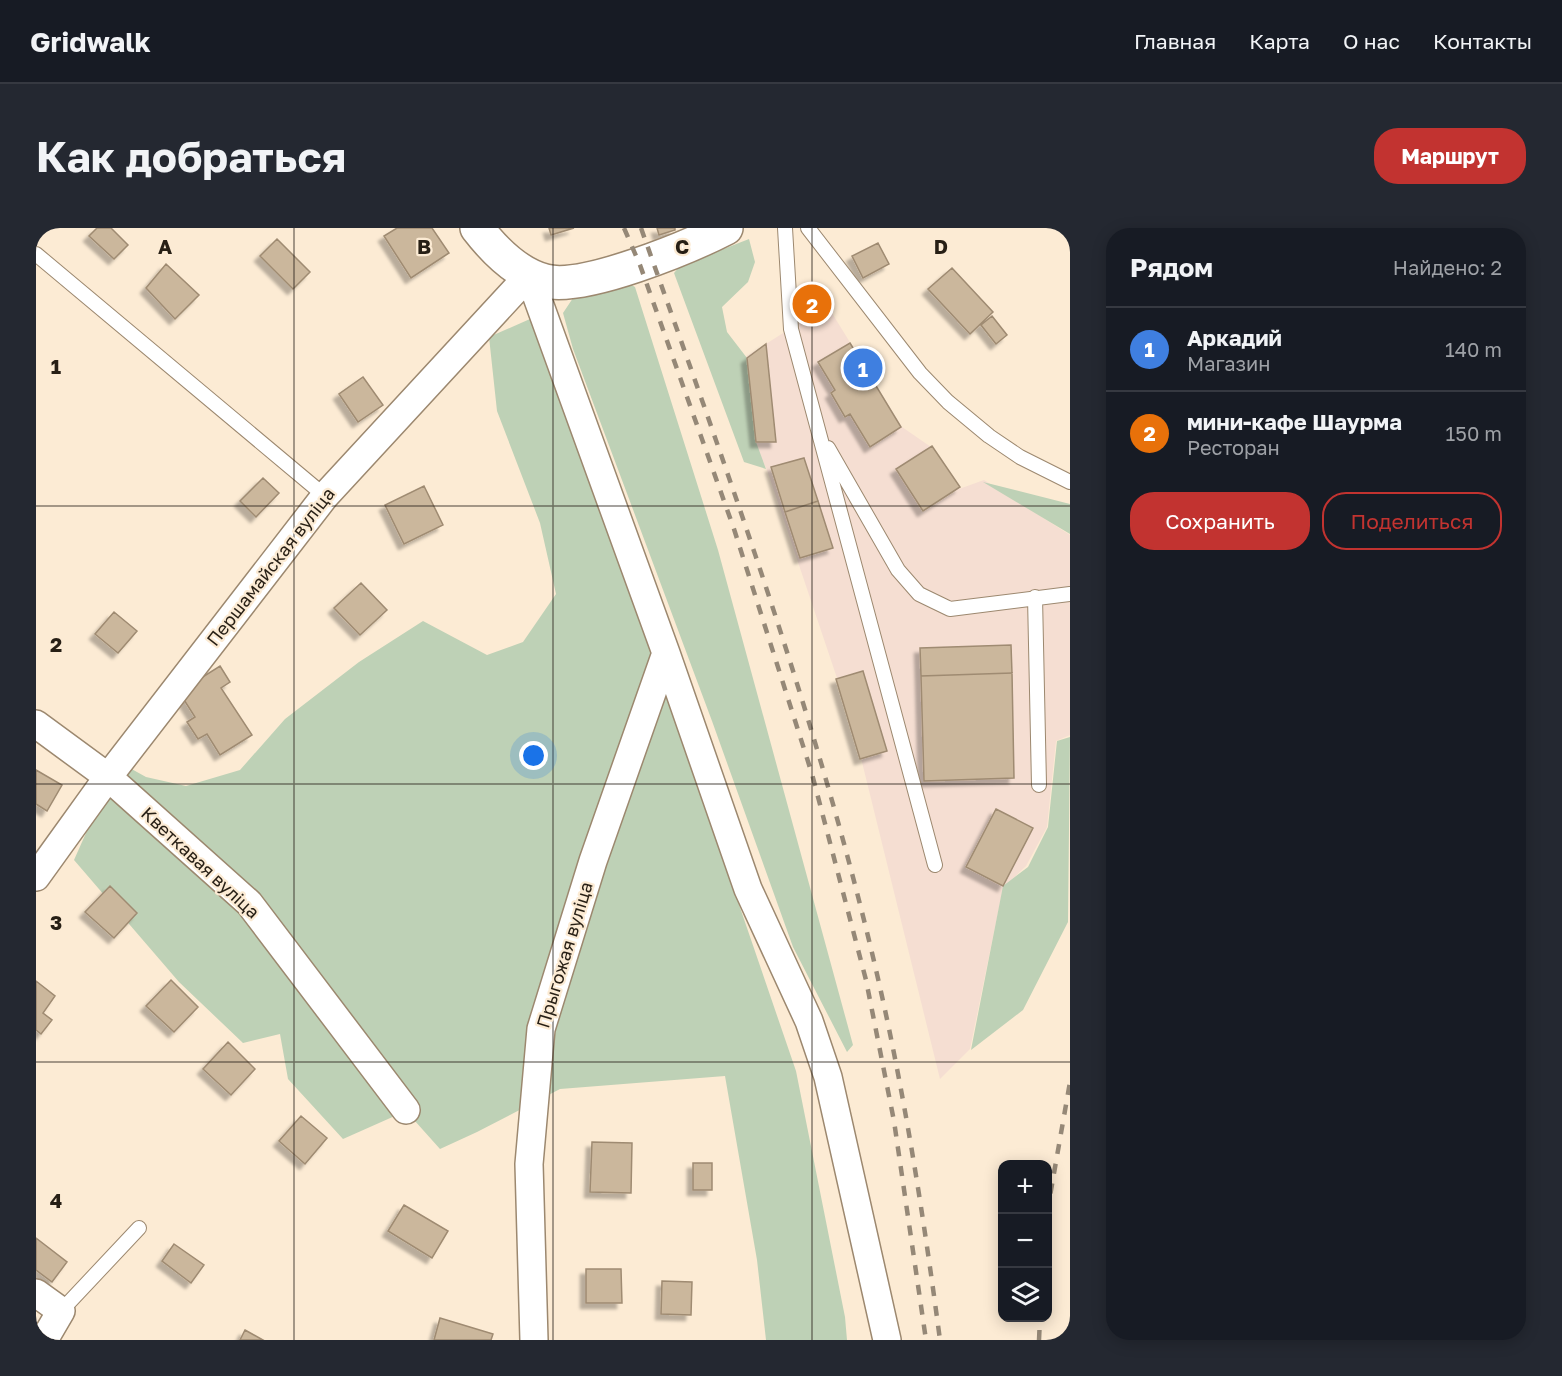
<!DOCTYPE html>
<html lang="ru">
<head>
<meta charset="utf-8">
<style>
  body { margin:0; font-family:"Golos Text",sans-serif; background:#242831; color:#f1f3f6 }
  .controls { position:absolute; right:18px; bottom:18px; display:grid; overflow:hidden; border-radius:12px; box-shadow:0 3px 15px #0003 }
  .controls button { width:54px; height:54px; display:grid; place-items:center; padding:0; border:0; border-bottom:2px solid #363941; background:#171b24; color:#f1f3f6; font:30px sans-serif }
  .you { position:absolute; left:498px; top:528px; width:21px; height:21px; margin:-15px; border:4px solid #fff; border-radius:50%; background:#1a73e8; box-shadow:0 0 0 9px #1a73e833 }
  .badge { display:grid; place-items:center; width:39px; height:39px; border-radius:50%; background:#c23330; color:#fff; font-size:20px; font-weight:700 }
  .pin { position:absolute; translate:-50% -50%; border:3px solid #fff; box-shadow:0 2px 6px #0006 }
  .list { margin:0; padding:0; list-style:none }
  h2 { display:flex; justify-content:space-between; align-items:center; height:78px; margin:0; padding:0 24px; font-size:26px }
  h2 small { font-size:20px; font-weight:400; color:#9ea1a6 }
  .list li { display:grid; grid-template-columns:39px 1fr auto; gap:18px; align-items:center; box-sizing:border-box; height:84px; padding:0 24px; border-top:2px solid #363941 }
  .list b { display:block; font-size:22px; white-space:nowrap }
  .list p { margin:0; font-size:20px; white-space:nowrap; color:#9ea1a6 }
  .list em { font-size:20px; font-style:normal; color:#9ea1a6 }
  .actions { display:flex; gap:12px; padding:18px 24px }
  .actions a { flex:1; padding:14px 0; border:2px solid #c23330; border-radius:24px; text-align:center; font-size:21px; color:#c23330 }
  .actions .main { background:#c23330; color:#fff }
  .icon { flex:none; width:33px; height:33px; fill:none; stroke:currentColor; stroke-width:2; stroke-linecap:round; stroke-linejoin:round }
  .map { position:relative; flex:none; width:1034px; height:1112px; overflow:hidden; border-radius:24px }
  header { display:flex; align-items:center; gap:36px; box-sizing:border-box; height:84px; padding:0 30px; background:#171b24; border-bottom:2px solid #363941 }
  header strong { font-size:28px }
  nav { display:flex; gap:33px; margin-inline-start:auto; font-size:21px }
  .intro { display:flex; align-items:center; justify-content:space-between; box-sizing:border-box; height:144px; padding:0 36px }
  h1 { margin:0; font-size:42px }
  .button { padding:15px 27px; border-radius:24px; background:#c23330; color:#fff; font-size:21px; font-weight:700 }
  main { display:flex; gap:36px; padding:0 36px }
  aside { flex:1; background:#171b24; border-radius:24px; box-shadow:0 3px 15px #0003 }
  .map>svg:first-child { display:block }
  .commercial { fill:#f5ded2 }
  .green { fill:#bed1b6 }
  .building { fill:#cbb79c; stroke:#9f8b72; stroke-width:1.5; filter:url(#shadow) }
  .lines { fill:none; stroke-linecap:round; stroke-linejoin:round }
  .lane-casing { stroke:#9c886f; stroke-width:16 }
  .street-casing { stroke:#9c886f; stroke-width:30 }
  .secondary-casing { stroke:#9c886f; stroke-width:36 }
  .lane { stroke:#fff; stroke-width:14 }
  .street { stroke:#fff; stroke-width:27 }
  .secondary { stroke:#fff; stroke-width:33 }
  .rail { stroke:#958877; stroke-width:4.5; stroke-dasharray:10 10; stroke-linecap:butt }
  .grid { fill:none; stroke:#271f15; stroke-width:1.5; stroke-opacity:0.55 }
  .labels { text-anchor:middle; stroke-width:4.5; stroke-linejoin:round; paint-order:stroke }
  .street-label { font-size:18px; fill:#271f15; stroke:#fcebd4 }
  .grid-label { font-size:20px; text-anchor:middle; font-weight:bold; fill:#271f15; stroke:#fcebd4; stroke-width:4.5; stroke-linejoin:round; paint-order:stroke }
</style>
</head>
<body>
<header>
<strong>Gridwalk</strong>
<nav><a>Главная</a><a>Карта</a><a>О нас</a><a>Контакты</a></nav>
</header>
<div class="intro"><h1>Как добраться</h1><a class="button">Маршрут</a></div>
<main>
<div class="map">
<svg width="1034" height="1112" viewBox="0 0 1034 1112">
  <defs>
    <filter id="shadow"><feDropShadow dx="-5.5" dy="5.5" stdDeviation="1.5" flood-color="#0004"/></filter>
  </defs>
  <rect width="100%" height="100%" fill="#fcebd4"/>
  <path class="commercial" d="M 791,77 L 866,199 L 895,219 L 923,261 L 948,252 L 1034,307 L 1034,507 L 1020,513 L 1011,599 L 990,638 L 967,660 L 934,821 L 904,851 L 825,530 L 801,450 L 731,242 L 718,215 L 711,128 Z"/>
  <path class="green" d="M 713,11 L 719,34 L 712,54 L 686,79 L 691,104 L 711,130 L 720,214 L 730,241 L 708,234 L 638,45 L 644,38 Z
    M 589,53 L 599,59 L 682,322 L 817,817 L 811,824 L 757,719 L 676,493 L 537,121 L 527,85 L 537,70 Z
    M 494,91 L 523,164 L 638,487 L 760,843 L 809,1089 L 811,1112 L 730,1112 L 721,1032 L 689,848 L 524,861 L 441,904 L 404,921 L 370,883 L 307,911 L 252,851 L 244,806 L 207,815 L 143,754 L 38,632 L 62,578 L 92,539 L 110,549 L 150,558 L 204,542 L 249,491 L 323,434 L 387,393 L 451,427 L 487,414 L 520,366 L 504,295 L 461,183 L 453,109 Z
    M 947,254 L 1034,276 L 1034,306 Z
    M 1034,509 L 1032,694 L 987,782 L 935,822 L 967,658 L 992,639 L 1012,599 L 1021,513 Z"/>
  <path class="building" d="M 61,0 L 75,0 L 92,17 L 78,31 L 53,8 Z
    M 361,0 L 396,0 L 413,25 L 375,50 L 348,8 Z
    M 513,0 L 538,0 L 515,7 Z
    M 621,0 L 639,0 L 639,2 L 623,7 Z
    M 241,11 L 274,44 L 257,61 L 224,28 Z
    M 842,15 L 853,36 L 827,50 L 816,28 Z
    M 130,36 L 163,67 L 139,91 L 110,60 Z
    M 916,40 L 957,84 L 934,106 L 892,61 Z
    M 782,63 L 790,76 L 771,89 L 762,75 Z
    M 956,88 L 971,107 L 960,116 L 945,97 Z
    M 814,115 L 865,199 L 834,219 L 814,186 L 809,189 L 795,165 L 799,162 L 782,134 Z
    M 730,116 L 740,214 L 720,214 L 711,130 Z
    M 327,149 L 347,177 L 322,194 L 303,166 Z
    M 896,218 L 924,259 L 887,283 L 860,241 Z
    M 768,230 L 782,273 L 749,284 L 735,239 Z
    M 227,250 L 243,265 L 220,289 L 204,273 Z
    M 388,258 L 407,297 L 368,316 L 349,277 Z
    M 782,273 L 797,320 L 764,330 L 749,284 Z
    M 325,355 L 351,382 L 324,407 L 298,380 Z
    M 78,384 L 101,403 L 82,425 L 59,406 Z
    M 975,417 L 976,445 L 885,448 L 884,420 Z
    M 184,438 L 194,454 L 185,460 L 216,507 L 184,527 L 171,506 L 162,511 L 151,494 L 159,489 L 143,464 Z
    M 827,443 L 851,523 L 824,531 L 800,451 Z
    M 976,445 L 978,550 L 888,553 L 885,448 Z
    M 0,542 L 26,557 L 11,583 L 0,576 Z
    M 960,581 L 997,600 L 967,658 L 930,639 Z
    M 74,658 L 101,685 L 78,710 L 49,684 Z
    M 135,752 L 162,779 L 138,804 L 110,778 Z
    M 0,753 L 19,768 L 7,785 L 16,792 L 5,806 L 0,802 Z
    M 192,814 L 219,841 L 195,867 L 167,841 Z
    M 265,888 L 291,910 L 269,936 L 243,913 Z
    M 556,914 L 596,915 L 595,965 L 554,964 Z
    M 657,935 L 676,935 L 676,962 L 657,962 Z
    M 368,977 L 412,1003 L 396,1030 L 352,1003 Z
    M 0,1010 L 31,1034 L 16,1054 L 0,1042 Z
    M 138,1016 L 168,1037 L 155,1055 L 126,1033 Z
    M 550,1041 L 585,1041 L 586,1075 L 550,1075 Z
    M 626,1053 L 656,1054 L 655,1087 L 625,1086 Z
    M 404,1090 L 457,1106 L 455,1112 L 398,1112 Z
    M 209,1102 L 227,1112 L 204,1112 Z"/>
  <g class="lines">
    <defs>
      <path id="lane" d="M 749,0 L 755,101 L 899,637
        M 772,0 L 884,145 L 912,174 L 953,208 L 984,229 L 1034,254
        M 0,26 L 289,268
        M 792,220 L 862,342 L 883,366 L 914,381 L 1034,366
        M 999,369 L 1003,557
        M 25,1083 L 103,1000"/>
      <path id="street" d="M 0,496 L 72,549 L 213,675 L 370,882
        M 0,649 L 72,549 L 289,268 L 493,47 L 630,425 L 712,661 L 773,793 L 792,849 L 851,1112
        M 0,1065 L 25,1083 L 8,1112
        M 498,1112 L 493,936 L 505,801 L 557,633 L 630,425"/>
      <path id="secondary" d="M 441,0 C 458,22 482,46 509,53 C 548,63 653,19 690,0"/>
    </defs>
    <use href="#lane" class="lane-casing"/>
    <use href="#street" class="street-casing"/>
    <use href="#secondary" class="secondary-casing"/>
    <use href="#lane" class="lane"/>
    <use href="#street" class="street"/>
    <use href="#secondary" class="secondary"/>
    <path class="rail" d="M 588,0 L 604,37 L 698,301 L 776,546 L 830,752 L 858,893 L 890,1112
      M 605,0 C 690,240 778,481 837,729 C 867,855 887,984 904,1112
      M 1011,985 L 1034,854
      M 1003,1112 L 1004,1090"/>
  </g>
  <path class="grid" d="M 258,0 L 258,1112M 517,0 L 517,1112M 776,0 L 776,1112M 0,278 L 1034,278M 0,556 L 1034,556M 0,834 L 1034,834"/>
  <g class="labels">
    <g class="street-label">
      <text transform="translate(235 339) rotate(-52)" y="6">Першамайская вуліца</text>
      <text transform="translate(164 635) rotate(43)" y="6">Кветкавая вуліца</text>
      <text transform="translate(529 727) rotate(-73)" y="6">Прыгожая вуліца</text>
    </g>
  </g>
  <g class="grid-label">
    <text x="129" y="26">A</text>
    <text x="388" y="26">B</text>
    <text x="646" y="26">C</text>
    <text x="905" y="26">D</text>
    <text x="20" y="146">1</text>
    <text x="20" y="424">2</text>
    <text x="20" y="702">3</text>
    <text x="20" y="980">4</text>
  </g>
</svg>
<div class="controls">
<button>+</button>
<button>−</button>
<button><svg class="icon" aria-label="layers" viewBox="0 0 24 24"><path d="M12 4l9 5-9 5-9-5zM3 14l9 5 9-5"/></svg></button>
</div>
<div class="you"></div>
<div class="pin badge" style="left:827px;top:140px;background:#3f7fe0">1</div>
<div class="pin badge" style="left:776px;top:76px;background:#e8710a">2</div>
</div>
<aside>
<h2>Рядом<small>Найдено: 2</small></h2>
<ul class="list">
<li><span class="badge" style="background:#3f7fe0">1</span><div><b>Аркадий</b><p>Магазин</p></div><em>140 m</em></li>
<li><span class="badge" style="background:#e8710a">2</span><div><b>мини-кафе Шаурма</b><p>Ресторан</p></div><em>150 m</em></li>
</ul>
<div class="actions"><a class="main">Сохранить</a><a>Поделиться</a></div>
</aside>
</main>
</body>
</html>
